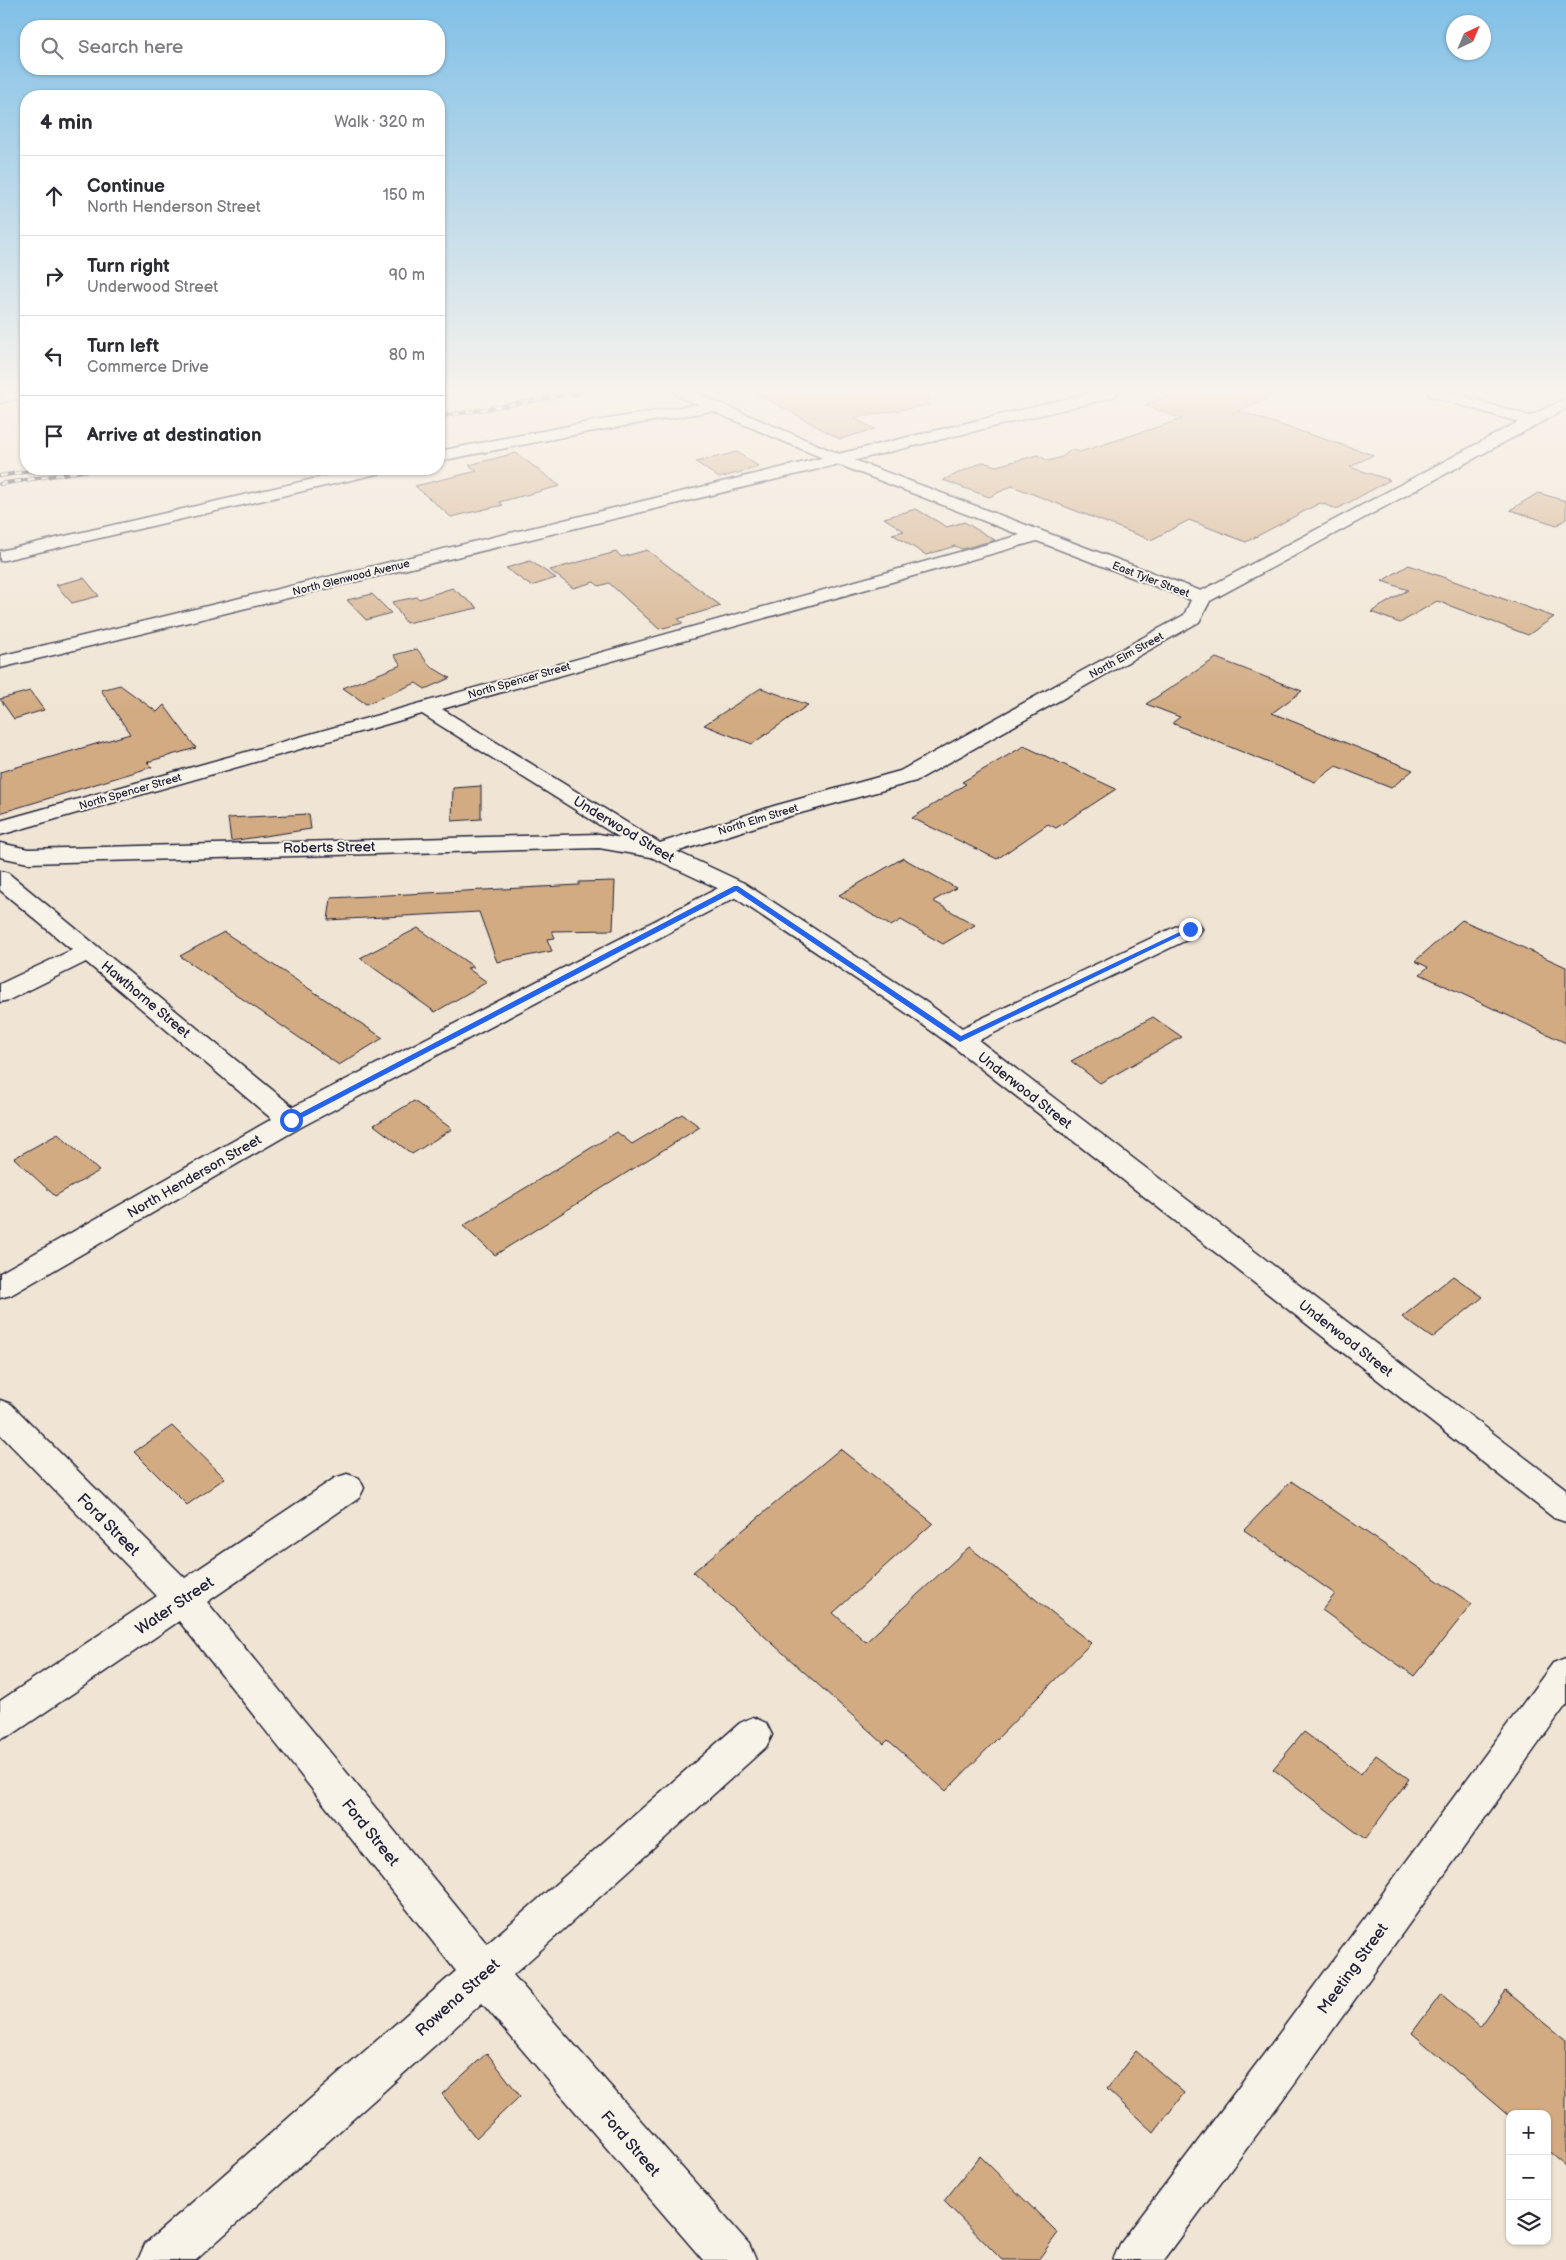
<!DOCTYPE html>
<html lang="en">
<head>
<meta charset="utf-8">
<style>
  body { margin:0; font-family:"Balsamiq Sans",sans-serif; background:#f2f2f3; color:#2b2b33 }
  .controls { position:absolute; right:15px; bottom:15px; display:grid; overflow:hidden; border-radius:10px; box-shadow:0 1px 4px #0004 }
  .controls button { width:45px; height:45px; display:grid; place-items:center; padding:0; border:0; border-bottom:1px solid #e1e1e2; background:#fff; color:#2b2b33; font:25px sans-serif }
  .compass { position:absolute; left:1446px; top:15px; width:45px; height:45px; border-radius:50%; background:#fff; box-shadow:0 1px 4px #0004; rotate:44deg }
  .stop { position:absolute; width:15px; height:15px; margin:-11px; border:4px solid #2563eb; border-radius:50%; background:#fff }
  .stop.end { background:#2563eb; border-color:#fff; box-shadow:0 1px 5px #0008 }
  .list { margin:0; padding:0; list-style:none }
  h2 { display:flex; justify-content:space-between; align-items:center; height:65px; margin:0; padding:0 20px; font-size:21px }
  h2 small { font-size:16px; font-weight:400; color:#7c7c81 }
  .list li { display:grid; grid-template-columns:32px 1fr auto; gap:15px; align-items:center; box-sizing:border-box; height:80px; padding:0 20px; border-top:1px solid #e1e1e2 }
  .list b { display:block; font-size:19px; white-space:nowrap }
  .list p { margin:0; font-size:16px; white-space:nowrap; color:#7c7c81 }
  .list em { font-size:16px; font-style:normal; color:#7c7c81 }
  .icon { flex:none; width:28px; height:28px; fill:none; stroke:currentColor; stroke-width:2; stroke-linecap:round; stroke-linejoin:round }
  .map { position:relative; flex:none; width:1566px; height:2260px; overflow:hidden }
  .search { position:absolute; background:#fff; box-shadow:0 1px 4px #0004; left:20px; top:20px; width:425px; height:55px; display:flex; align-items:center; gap:12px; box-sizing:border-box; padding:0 18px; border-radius:20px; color:#7c7c81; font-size:19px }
  .panel { position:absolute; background:#fff; box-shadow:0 1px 4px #0004; left:20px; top:90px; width:425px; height:385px; border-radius:20px }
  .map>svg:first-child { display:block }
  .building { fill:#d2ab83; stroke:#22223b }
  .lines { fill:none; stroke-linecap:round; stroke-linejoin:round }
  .street-casing { stroke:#22223b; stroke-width:3 }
  .secondary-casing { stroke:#22223b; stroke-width:3 }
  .primary-casing { stroke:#22223b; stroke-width:3 }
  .street { fill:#f7f3e8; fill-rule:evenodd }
  .secondary { fill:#f7f3e8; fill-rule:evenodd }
  .primary { fill:#f7f3e8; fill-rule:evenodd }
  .rail-casing { stroke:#22223b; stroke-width:4 }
  .rail { stroke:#f7f3e8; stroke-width:2.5; stroke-dasharray:7; stroke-linecap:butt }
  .route { fill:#2563eb }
  .labels { text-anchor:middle; stroke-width:4; stroke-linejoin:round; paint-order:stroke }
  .far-street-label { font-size:11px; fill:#22223b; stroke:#f7f3e8 }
  .street-label { font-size:14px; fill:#22223b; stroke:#f7f3e8 }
  .near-street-label { font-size:16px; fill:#22223b; stroke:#f7f3e8 }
</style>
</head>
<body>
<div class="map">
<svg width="1566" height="2260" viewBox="0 0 1566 2260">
  <rect width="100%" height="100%" fill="#f0e5d4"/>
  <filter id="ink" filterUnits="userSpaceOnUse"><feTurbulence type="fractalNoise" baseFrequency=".02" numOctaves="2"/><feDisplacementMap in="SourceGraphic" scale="10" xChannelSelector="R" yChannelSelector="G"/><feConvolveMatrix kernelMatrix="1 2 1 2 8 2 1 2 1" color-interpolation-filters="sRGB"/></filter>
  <g filter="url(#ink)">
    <path class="building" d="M 756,393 L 928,393 L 929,405 L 853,418 L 875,429 L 840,439 Z
      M 1176,393 L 1279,393 L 1238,411 L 1373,455 L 1350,467 L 1390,480 L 1337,509 L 1320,503 L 1246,542 L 1189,520 L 1151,540 L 1012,486 L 989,497 L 943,480 L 983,462 L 996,466 L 1038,455 L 1048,461 L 1062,457 L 1071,450 L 1080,452 L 1182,419 L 1145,405 Z
      M 737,452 L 759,467 L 719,478 L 696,462 Z
      M 516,453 L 560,486 L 499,502 L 503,505 L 451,517 L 415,486 L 477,471 L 469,465 Z
      M 1538,493 L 1566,501 L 1566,519 L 1557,525 L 1510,510 Z
      M 916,509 L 947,527 L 964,522 L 995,540 L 962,549 L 955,546 L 926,555 L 892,534 L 904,531 L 884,518 Z
      M 647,550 L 721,606 L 678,619 L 683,623 L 659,629 L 609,583 L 599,586 L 594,582 L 573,588 L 550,570 L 616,552 L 622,557 Z
      M 530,561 L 556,578 L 531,586 L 506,568 Z
      M 1409,565 L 1554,617 L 1528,635 L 1437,601 L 1400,623 L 1371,612 L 1408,590 L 1382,581 Z
      M 84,578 L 99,596 L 72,603 L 56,585 Z
      M 452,588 L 478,608 L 406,623 L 392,602 L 417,597 L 419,599 Z
      M 372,594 L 391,613 L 366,620 L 347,600 Z
      M 417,649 L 430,666 L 450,678 L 425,689 L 416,683 L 366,704 L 343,688 L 401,665 L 394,655 Z
      M 1216,658 L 1302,691 L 1272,713 L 1413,770 L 1391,788 L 1336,766 L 1315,782 L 1172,723 L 1180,717 L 1146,704 Z
      M 120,685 L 157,712 L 164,705 L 196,748 L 147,762 L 152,767 L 0,813 L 0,772 L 130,734 L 101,690 Z
      M 761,688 L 808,705 L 752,744 L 704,725 Z
      M 30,691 L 44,710 L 14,719 L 0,699 Z
      M 1024,746 L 1116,789 L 1056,828 L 1048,824 L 997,859 L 912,818 L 966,784 L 962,782 Z
      M 481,786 L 481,819 L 452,821 L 453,788 Z
      M 309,814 L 311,829 L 231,841 L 228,818 Z
      M 903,858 L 956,888 L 933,901 L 975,925 L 943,944 L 901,920 L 891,926 L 839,895 Z
      M 615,881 L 613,930 L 552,931 L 555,938 L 547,939 L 552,951 L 497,962 L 479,912 L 328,920 L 331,898 L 579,885 L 579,882 Z
      M 1462,920 L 1566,967 L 1566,1043 L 1420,974 L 1428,967 L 1415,961 Z
      M 418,928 L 474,967 L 467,968 L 487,982 L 435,1012 L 360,958 Z
      M 224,932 L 383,1038 L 339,1065 L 180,956 Z
      M 1153,1017 L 1182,1037 L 1100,1083 L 1071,1061 Z
      M 414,1101 L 452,1129 L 412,1154 L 374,1125 Z
      M 682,1114 L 700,1127 L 495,1255 L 463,1226 L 617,1132 L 632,1144 Z
      M 58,1134 L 99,1171 L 55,1196 L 14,1158 Z
      M 1453,1276 L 1483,1297 L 1432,1338 L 1402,1317 Z
      M 172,1426 L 225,1478 L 187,1505 L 134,1452 Z
      M 840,1449 L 933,1523 L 833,1613 L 866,1642 L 969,1547 L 1091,1643 L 946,1791 L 888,1740 L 884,1744 L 693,1572 Z
      M 1291,1481 L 1472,1604 L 1414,1676 L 1322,1610 L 1335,1594 L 1244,1530 Z
      M 1304,1732 L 1361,1774 L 1376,1755 L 1409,1779 L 1365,1839 L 1273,1769 Z
      M 1506,1991 L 1566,2040 L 1566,2166 L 1547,2150 L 1547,2114 L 1510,2114 L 1510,2117 L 1412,2033 L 1441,1994 L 1480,2027 Z
      M 1136,2051 L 1184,2093 L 1154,2133 L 1107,2089 Z
      M 487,2053 L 520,2096 L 476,2138 L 442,2094 Z
      M 980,2156 L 1058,2233 L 1038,2260 L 1002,2260 L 944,2201 Z"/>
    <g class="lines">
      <defs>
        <path id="street" d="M 0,393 L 26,393 L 26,397 L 0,403 Z
          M 1428,393 L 1452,393 L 1530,416 L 1566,398 L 1566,409 L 1210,601 L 1199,622 L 916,781 L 790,816 L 657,858 L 649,856 L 422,714 L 0,835 L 0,821 L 1020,535 L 832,462 L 830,459 L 832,456 L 838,454 L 1201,591 L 1518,422 L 1430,396 ZM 1037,541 L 1191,600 L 1184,615 L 900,771 L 774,806 L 660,843 L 442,709 Z
          M 713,402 L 718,404 L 721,407 L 718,410 L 589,432 L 439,461 L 439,451 L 589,422 Z
          M 357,469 L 385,469 L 383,472 L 377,474 L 0,561 L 0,551 Z
          M 0,871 L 8,873 L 293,1107 L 728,883 L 736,881 L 744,883 L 748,888 L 744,893 L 301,1127 L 11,1295 L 0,1298 L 0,1273 L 272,1119 L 86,962 L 9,1000 L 0,1002 L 0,984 L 72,950 L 0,890 Z
          M 1190,922 L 1199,924 L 1202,929 L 1199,934 L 969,1045 L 960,1047 L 951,1045 L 947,1039 L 951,1033 L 1181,924 Z
          M 0,1400 L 11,1404 L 185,1578 L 335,1478 L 347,1474 L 359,1478 L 364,1488 L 359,1498 L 207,1602 L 487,1944 L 740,1723 L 753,1717 L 766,1723 L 772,1735 L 766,1747 L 513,1975 L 749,2244 L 756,2260 L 703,2260 L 482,2003 L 196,2260 L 138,2260 L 145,2244 L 456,1971 L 179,1621 L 13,1734 L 0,1739 L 0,1701 L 157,1596 L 0,1434 Z
          M 1566,1658 L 1566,1705 L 1294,2084 L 1164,2260 L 1113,2260 L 1120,2244 L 1264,2054 L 1553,1663 Z"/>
        <path id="secondary" d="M 675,393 L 696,393 L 844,456 L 846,459 L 844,462 L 832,462 L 677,396 Z
          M 599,834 L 665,846 L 744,883 L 923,1000 L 969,1033 L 1566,1489 L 1566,1522 L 1554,1518 L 951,1045 L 905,1012 L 728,893 L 651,857 L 599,848 L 28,863 L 0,857 L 0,843 L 28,849 Z"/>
        <path id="primary" d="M 1091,393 L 1118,393 L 1111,398 L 0,668 L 0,656 Z"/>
      </defs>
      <use href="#street" class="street-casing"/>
      <use href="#secondary" class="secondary-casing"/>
      <use href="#primary" class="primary-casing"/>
      <use href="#street" class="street"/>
      <use href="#secondary" class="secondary"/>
      <use href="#primary" class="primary"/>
      <defs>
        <path id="rail" d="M 439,417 L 578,393
          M 0,476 L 42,469
          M 0,484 L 96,469"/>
      </defs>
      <use href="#rail" class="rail-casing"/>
      <use href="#rail" class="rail"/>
    </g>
  </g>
  <linearGradient id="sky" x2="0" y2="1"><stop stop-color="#81c0e7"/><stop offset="0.55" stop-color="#f8f3ec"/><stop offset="1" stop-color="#f8f3ec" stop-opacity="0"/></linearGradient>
  <rect width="1566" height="710" fill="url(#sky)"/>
  <path class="route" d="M 734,886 L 738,886 L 961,1036 L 1188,928 L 1194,929 L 960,1042 L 736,891 L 294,1122 L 287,1120 Z"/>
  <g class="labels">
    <g class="far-street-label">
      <text transform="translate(351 577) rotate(-14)" y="4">North Glenwood Avenue</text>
      <text transform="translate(1151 579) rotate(21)" y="4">East Tyler Street</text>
      <text transform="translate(1126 655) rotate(-29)" y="4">North Elm Street</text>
      <text transform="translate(519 680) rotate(-16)" y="4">North Spencer Street</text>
      <text transform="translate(130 791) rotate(-16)" y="4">North Spencer Street</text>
      <text transform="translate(758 819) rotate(-17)" y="4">North Elm Street</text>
    </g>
    <g class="street-label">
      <text transform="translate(624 829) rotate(31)" y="5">Underwood Street</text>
      <text transform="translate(329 847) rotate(-1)" y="5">Roberts Street</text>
      <text transform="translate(146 999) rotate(40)" y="5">Hawthorne Street</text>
      <text transform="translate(1025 1090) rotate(38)" y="5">Underwood Street</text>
      <text transform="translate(194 1176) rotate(-30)" y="5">North Henderson Street</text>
      <text transform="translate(1346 1338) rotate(38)" y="5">Underwood Street</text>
    </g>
    <g class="near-street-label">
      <text transform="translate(109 1524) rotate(45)" y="6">Ford Street</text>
      <text transform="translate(174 1605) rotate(-34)" y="6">Water Street</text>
      <text transform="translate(371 1832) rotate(51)" y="6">Ford Street</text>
      <text transform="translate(1352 1968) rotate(-54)" y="6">Meeting Street</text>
      <text transform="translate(457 1997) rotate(-42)" y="6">Rowena Street</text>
      <text transform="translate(631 2143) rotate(49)" y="6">Ford Street</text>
    </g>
  </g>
</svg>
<div class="controls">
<button>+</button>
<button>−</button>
<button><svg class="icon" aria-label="layers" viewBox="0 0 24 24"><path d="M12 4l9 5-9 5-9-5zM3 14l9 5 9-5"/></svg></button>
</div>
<svg class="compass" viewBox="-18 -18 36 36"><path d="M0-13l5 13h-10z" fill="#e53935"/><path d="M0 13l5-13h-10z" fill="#7c7c81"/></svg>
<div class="stop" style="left:291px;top:1120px"></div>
<div class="stop end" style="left:1190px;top:929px"></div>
<div class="search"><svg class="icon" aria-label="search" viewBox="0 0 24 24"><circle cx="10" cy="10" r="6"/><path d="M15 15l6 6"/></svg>Search here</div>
<section class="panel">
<h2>4 min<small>Walk · 320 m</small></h2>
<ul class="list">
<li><svg class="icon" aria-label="ahead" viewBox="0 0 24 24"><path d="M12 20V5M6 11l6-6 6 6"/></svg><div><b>Continue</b><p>North Henderson Street</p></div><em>150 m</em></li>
<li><svg class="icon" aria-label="right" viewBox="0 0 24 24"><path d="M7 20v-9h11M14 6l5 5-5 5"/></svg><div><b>Turn right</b><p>Underwood Street</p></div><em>90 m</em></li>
<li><svg class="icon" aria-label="left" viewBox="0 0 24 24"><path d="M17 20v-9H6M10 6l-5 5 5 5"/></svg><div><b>Turn left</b><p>Commerce Drive</p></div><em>80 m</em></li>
<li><svg class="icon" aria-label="arrive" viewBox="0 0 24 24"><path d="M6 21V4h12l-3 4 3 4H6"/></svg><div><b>Arrive at destination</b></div></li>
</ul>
</section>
</div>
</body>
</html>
